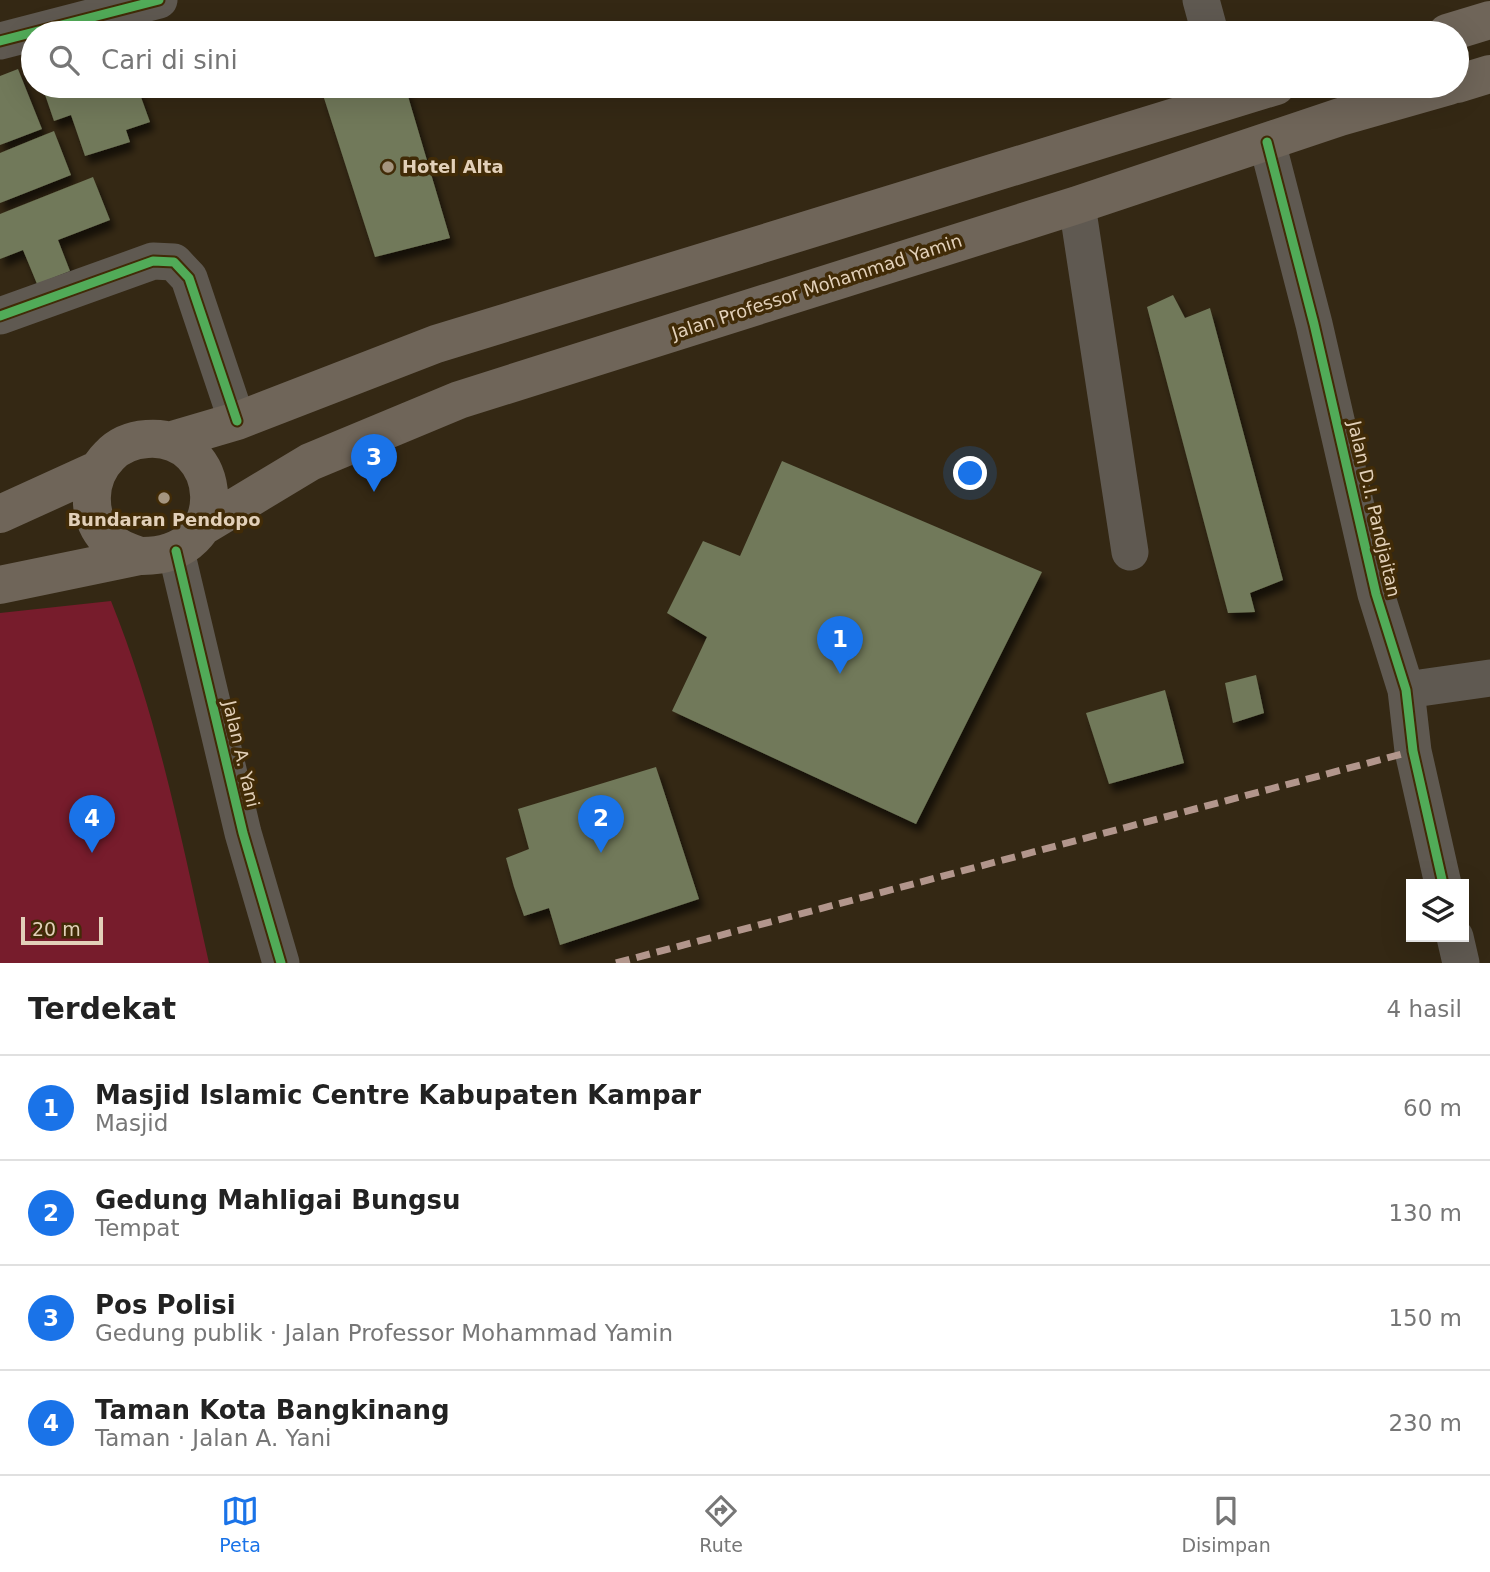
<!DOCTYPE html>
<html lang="id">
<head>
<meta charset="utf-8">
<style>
  body { margin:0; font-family:"DejaVu Sans",sans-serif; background:#f2f2f2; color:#222 }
  .controls { position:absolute; right:21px; bottom:21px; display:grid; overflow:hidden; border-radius:0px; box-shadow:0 7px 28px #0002 }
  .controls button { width:63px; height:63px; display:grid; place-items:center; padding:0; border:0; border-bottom:2px solid #e0e0e0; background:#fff; color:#222; font:35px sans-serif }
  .scale { position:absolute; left:21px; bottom:18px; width:82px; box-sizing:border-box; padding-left:7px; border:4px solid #e2d0b9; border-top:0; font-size:19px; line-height:24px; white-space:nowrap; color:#e2d0b9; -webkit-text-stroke:5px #412b07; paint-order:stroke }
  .you { position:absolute; left:971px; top:474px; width:24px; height:24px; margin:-18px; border:5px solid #fff; border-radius:50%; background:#1a73e8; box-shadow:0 0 0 10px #1a73e833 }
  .badge { display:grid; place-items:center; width:46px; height:46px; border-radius:50%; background:#1a73e8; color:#fff; font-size:23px; font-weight:700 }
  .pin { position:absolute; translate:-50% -58px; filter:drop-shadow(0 2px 4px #0008) }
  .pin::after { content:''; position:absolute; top:37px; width:24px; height:21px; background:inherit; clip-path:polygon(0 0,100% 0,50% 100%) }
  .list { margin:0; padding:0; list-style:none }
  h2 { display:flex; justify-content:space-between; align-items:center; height:91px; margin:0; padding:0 28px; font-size:30px }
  h2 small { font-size:23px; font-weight:400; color:#767676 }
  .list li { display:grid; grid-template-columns:46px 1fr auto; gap:21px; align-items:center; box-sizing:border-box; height:105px; padding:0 28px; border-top:2px solid #e0e0e0 }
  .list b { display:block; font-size:26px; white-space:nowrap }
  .list p { margin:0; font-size:23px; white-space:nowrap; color:#767676 }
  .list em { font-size:23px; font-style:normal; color:#767676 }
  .icon { flex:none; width:38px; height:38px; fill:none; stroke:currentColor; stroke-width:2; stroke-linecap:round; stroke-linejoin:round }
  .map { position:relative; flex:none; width:1490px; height:963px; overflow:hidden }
  .search { position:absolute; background:#fff; box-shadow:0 7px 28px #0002; left:21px; right:21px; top:21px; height:77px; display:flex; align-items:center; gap:18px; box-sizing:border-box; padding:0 24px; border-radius:38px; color:#767676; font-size:26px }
  .sheet { height:511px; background:#fff }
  nav { display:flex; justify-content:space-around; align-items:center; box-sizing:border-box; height:98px; border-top:2px solid #e0e0e0; background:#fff; font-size:19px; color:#767676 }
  nav a { display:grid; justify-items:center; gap:4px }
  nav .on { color:#1a73e8 }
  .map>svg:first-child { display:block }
  .green { fill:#771c2c }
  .building { fill:#71795a; filter:url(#shadow) }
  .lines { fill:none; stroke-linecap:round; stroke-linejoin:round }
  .minor { stroke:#5f5951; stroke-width:37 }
  .highway { stroke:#6f6559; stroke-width:38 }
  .quiet { stroke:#b2968c; stroke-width:7; stroke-dasharray:14 7; stroke-linecap:butt }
  .cycleway-casing { stroke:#412b07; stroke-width:13 }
  .cycleway { stroke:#51ab58; stroke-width:9 }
  .poi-dot { fill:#a5957f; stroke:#412b07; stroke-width:2.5 }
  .labels { text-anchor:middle; stroke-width:7; stroke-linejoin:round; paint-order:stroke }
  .poi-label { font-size:18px; font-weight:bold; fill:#e2d0b9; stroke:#412b07; text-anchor:start }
  .street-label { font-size:18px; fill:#e2d0b9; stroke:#412b07 }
</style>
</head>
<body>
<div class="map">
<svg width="1490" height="963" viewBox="0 0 1490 963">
  <defs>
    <filter id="shadow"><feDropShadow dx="4.5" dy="8" stdDeviation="3.5" flood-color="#0009"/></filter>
  </defs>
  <rect width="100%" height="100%" fill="#342814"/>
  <path class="green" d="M 111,601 C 158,717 182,842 209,963 L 0,963 L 0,613 Z"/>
  <path class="building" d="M 18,69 L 42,129 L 0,145 L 0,76 Z
    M 42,86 L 137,86 L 150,122 L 126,130 L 130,142 L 85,156 L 71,115 L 54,121 Z
    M 352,86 L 405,86 L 450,238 L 375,257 L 323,95 Z
    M 54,131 L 71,175 L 0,203 L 0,153 Z
    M 93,177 L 110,220 L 58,240 L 70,271 L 37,284 L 23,250 L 0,259 L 0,214 Z
    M 1173,295 L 1185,318 L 1210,308 L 1283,580 L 1250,593 L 1255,612 L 1228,613 L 1147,307 Z
    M 782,461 L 1042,572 L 916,824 L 672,711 L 707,637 L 667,613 L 703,541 L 740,556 Z
    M 1256,675 L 1264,713 L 1233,723 L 1225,683 Z
    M 1165,690 L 1184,763 L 1109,784 L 1086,713 Z
    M 656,767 L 699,899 L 560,945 L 549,908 L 524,916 L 514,887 L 506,858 L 529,849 L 518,809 Z"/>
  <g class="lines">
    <path class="minor" d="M 1201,0 L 1210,33
      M 0,41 L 159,0
      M 1267,142 L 1314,324 L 1376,594 L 1406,690 L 1413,751 L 1443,884
      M 1077,205 L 1130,552
      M 0,316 L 153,261 L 174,262 L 189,278 L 237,421
      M 176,551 L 243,833 L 281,963
      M 1406,690 L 1490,678
      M 1455,937 L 1461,963"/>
    <path class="highway" d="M 1447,33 L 1490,20
      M 1457,84 L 1490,74
      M 169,441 L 237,421 L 436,344 L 1276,86
      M 0,514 L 99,469
      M 202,527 L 310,462 L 459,400 L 1077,205 L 1340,117 L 1449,86
      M 0,585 L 140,556 C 238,558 224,433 147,439 C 133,440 119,445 109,456 C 87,478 86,516 107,539 C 116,548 128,552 140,556"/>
    <path class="quiet" d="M 616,963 L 1413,751"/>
    <defs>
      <path id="cycleway" d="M 0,41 L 159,0
        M 1267,142 L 1314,324 L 1376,594 L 1406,690 L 1413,751 L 1443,884
        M 0,316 L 153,261 L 174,262 L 189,278 L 237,421
        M 176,551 L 243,833 L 281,963"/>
    </defs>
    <use href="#cycleway" class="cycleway-casing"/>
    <use href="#cycleway" class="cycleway"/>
  </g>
  <g class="poi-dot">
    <circle cx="388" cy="167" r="7"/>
    <circle cx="164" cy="498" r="7"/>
  </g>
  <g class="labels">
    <g class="poi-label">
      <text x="402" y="173">Hotel Alta</text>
      <text x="164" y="526" text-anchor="middle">Bundaran Pendopo</text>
    </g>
    <g class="street-label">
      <text transform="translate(817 287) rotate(-18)" y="6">Jalan Professor Mohammad Yamin</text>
      <text transform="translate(1374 509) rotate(77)" y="6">Jalan D.I. Pandjaitan</text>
      <text transform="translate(241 754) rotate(77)" y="6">Jalan A. Yani</text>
    </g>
  </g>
</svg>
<div class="controls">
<button><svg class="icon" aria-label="layers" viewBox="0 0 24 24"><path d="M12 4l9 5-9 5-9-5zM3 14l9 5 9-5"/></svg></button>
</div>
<div class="scale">20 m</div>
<div class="you"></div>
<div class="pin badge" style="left:840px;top:674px">1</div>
<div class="pin badge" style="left:601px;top:853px">2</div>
<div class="pin badge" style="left:374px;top:492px">3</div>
<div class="pin badge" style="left:92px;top:853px">4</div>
<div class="search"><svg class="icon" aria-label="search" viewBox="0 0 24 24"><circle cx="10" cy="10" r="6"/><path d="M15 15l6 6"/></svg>Cari di sini</div>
</div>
<section class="sheet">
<h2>Terdekat<small>4 hasil</small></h2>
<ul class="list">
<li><span class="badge">1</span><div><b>Masjid Islamic Centre Kabupaten Kampar</b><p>Masjid</p></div><em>60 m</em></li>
<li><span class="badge">2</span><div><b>Gedung Mahligai Bungsu</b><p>Tempat</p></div><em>130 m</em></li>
<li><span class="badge">3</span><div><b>Pos Polisi</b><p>Gedung publik · Jalan Professor Mohammad Yamin</p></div><em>150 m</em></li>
<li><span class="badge">4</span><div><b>Taman Kota Bangkinang</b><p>Taman · Jalan A. Yani</p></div><em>230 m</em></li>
</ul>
</section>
<nav>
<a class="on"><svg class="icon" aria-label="map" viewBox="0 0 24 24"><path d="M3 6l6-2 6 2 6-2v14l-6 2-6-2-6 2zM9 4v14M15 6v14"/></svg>Peta</a>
<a><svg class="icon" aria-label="directions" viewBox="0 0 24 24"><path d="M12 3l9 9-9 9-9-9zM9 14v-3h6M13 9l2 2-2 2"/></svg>Rute</a>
<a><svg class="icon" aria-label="saved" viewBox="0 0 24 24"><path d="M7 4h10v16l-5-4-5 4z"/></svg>Disimpan</a>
</nav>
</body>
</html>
